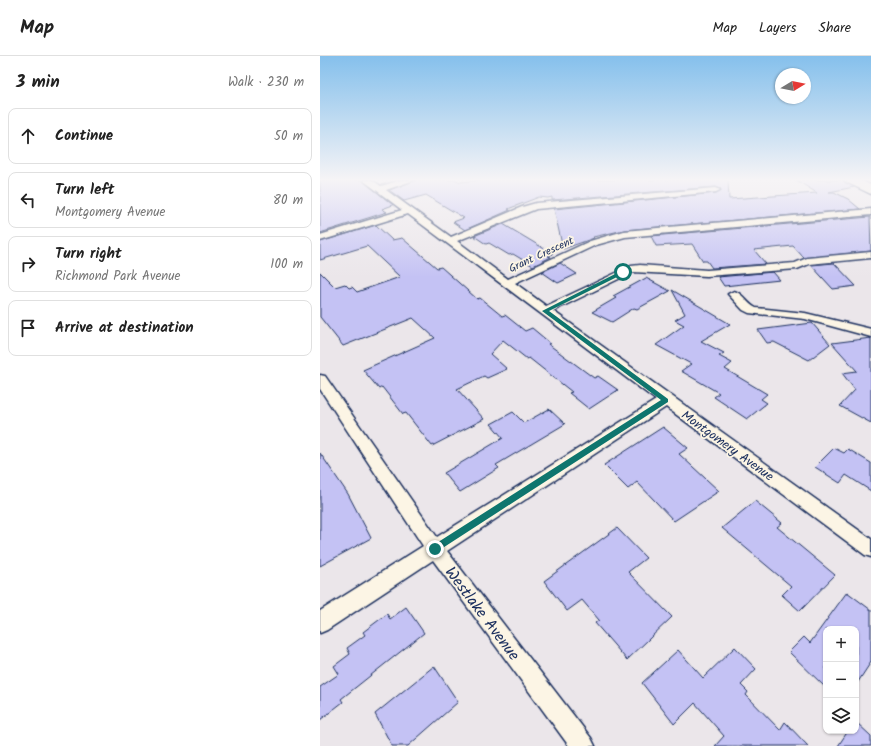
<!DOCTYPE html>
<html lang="en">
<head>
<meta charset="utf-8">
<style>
  body { margin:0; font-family:Kalam,sans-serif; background:#f2f2f2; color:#222 }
  .controls { position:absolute; right:12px; bottom:12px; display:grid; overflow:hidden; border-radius:8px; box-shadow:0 1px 3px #0004 }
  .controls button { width:36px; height:36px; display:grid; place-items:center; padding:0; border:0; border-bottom:1px solid #e0e0e0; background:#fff; color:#222; font:20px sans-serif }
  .compass { position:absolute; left:455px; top:12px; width:36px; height:36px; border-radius:50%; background:#fff; box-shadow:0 1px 3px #0004; rotate:80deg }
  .stop { position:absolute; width:12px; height:12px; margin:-9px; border:3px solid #0f766e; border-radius:50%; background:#fff }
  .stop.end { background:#0f766e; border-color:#fff; box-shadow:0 1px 4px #0008 }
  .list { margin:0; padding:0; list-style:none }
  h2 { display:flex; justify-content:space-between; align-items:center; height:52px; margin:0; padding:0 16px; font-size:17px }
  h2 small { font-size:13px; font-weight:400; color:#767676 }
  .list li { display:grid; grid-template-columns:26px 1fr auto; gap:12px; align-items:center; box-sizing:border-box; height:56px; margin:0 8px 8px; padding:0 8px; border:1px solid #e0e0e0; border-radius:8px }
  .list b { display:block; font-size:15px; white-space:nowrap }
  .list p { margin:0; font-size:13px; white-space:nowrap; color:#767676 }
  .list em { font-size:13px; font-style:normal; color:#767676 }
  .icon { flex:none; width:22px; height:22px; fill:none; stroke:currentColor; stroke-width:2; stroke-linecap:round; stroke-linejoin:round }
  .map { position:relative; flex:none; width:551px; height:690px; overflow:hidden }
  header { display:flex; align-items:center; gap:24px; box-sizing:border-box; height:56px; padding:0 20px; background:#fff; border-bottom:1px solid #e0e0e0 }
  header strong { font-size:19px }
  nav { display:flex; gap:22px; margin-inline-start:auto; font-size:14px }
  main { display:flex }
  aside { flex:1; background:#fff }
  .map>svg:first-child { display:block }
  .building { fill:#c4c2f4; stroke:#1b2f5e }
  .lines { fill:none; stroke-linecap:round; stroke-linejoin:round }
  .street-casing { stroke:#1b2f5e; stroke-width:3 }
  .primary-casing { stroke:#1b2f5e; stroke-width:3 }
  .street { fill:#fcf5e5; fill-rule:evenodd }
  .primary { fill:#fcf5e5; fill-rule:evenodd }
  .route { fill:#0f766e }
  .labels { text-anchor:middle; stroke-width:3.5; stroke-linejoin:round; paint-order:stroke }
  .far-street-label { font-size:11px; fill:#1b2f5e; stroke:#fcf5e5 }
  .street-label { font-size:13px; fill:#1b2f5e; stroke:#fcf5e5 }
  .near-street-label { font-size:16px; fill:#1b2f5e; stroke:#fcf5e5 }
</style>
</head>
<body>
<header>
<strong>Map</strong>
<nav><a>Map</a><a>Layers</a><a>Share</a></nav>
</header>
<main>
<aside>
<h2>3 min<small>Walk · 230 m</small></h2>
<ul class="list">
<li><svg class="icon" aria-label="ahead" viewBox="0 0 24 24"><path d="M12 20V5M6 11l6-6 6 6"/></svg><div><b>Continue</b></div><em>50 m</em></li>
<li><svg class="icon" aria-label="left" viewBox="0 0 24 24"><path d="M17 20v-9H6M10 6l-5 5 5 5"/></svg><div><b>Turn left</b><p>Montgomery Avenue</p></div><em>80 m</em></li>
<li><svg class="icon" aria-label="right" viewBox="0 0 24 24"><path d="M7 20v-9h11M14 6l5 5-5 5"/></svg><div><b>Turn right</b><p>Richmond Park Avenue</p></div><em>100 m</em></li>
<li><svg class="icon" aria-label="arrive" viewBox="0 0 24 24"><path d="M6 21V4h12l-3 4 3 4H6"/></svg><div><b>Arrive at destination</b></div></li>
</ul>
</aside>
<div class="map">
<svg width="551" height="690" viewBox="0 0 551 690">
  <rect width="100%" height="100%" fill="#ebe6ea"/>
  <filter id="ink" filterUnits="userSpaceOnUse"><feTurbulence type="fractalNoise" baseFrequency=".025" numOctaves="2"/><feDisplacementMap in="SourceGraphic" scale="8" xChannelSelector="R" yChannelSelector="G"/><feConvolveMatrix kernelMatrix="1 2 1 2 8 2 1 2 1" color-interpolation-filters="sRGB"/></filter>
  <g filter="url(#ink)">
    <path class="building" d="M 0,124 L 42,124 L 73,149 L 62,153 L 67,156 L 0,177 Z
      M 95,124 L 137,124 L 140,126 L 163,124 L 408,124 L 409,143 L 497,137 L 476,124 L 523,124 L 534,131 L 509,136 L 514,136 L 528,143 L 540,153 L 304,174 L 273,181 L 274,182 L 243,193 L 234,153 L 396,137 L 401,133 L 396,131 L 232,144 L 232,141 L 228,142 L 219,141 L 188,153 L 190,154 L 145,174 L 133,166 L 144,162 L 106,139 L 84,145 L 69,134 Z
      M 550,161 L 551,195 L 484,202 L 473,190 L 434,194 L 446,208 L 392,212 L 387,205 L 383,205 L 372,188 L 336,190 L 331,180 Z
      M 183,168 L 233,198 L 228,200 L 231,201 L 213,210 L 193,198 L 189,199 L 169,187 L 166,188 L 154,180 Z
      M 56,169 L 72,184 L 82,182 L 117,212 L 121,211 L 157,243 L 160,242 L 182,260 L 185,259 L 205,275 L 212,272 L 230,287 L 228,288 L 274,322 L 278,320 L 298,334 L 269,353 L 249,337 L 252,336 L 209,302 L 207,303 L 183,284 L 170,298 L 187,313 L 167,322 L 164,320 L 137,333 L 164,363 L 112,390 L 86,357 L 83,358 L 62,331 L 59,333 L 43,314 L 115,282 L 93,262 L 23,290 L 0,261 L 0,216 L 15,231 L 25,228 L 29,232 L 32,231 L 37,236 L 80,221 L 47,190 L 0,204 L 0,186 Z
      M 240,207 L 257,218 L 238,227 L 222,216 Z
      M 514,207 L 536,230 L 513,233 L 491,209 Z
      M 453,216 L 460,224 L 404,230 L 398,221 Z
      M 326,222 L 350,235 L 317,253 L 314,252 L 292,266 L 272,256 L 296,242 L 293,240 Z
      M 352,234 L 410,268 L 381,285 L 404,297 L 399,300 L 412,307 L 405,313 L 447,338 L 441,343 L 447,347 L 427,363 L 394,341 L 399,337 L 361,315 L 371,308 L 336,289 L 364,269 L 355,264 L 365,258 Z
      M 492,267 L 510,288 L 489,304 L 454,286 L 447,287 L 438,274 Z
      M 551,282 L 551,367 L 520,350 L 535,334 L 522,317 L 537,315 L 512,287 Z
      M 229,353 L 245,368 L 176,409 L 179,412 L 140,436 L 124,417 L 183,382 L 171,368 L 193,356 L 204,367 Z
      M 343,371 L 368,392 L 359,398 L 399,435 L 354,465 L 317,426 L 308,433 L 284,409 Z
      M 514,392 L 524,397 L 528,393 L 551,407 L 551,435 L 526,419 L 520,427 L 495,411 Z
      M 0,397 L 28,438 L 51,482 L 0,510 Z
      M 435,445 L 462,467 L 457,471 L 515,519 L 480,555 L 462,539 L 471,530 L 402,472 Z
      M 297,472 L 326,502 L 308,516 L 352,561 L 307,604 L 275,567 L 279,564 L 262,544 L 247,555 L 224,525 Z
      M 527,536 L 551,554 L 551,606 L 536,629 L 536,573 L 506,573 L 506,632 L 469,596 L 484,581 L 490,587 Z
      M 86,551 L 104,577 L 21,643 L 23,646 L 0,664 L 0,631 L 19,618 L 14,610 L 30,598 L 27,592 L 45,579 L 43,576 L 67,558 L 70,563 Z
      M 415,591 L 436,613 L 421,629 L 428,636 L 426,639 L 460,674 L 465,666 L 488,690 L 395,690 L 404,680 L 375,647 L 354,668 L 322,627 L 358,594 L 383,622 Z
      M 114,610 L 138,646 L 88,690 L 72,690 L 55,658 Z
      M 536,666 L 551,680 L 551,690 L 518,690 L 528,675 L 536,675 Z"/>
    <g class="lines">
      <defs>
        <path id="street" d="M 43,124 L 52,124 L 61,130 L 81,124 L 94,124 L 66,134 L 131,181 L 202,151 L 216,147 L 396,132 L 400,134 L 396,136 L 216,153 L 137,185 L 188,223 L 270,185 L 304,175 L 551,153 L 551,159 L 305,181 L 276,189 L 195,227 L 226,250 L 311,210 L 320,209 L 387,214 L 475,207 L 487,202 L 551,196 L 551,202 L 489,208 L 477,213 L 387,220 L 313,216 L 233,255 L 551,483 L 551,501 L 545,499 L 346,351 L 127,495 L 271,682 L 275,690 L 249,690 L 113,504 L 7,574 L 0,577 L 0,555 L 103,490 L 0,333 L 0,319 L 5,320 L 117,481 L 336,344 L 88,158 L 0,185 L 0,179 L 82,154 Z
          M 414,235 C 423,237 427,248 436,252 L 485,257 L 551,273 L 551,281 L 485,263 L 429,257 L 423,254 L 408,238 Z"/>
        <path id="primary" d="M 524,124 L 540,124 L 551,129 L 551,138 L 526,126 Z"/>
      </defs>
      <use href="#street" class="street-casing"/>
      <use href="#primary" class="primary-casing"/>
      <use href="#street" class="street"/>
      <use href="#primary" class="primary"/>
    </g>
  </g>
  <linearGradient id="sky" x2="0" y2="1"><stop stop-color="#85c0ec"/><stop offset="0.56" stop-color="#f6f4f6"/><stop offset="1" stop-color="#f6f4f6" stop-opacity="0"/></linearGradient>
  <rect width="551" height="221" fill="url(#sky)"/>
  <path class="route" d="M 303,214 L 305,217 L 229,255 L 348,343 L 348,346 L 118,495 L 112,495 L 111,493 L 112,490 L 341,344 L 222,255 Z"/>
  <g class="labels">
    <g class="far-street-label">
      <text transform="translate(221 198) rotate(-25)" y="4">Grant Crescent</text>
    </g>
    <g class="street-label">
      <text transform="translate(408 389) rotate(36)" y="5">Montgomery Avenue</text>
    </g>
    <g class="near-street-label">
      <text transform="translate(163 557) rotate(53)" y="6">Westlake Avenue</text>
    </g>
  </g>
</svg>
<div class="controls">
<button>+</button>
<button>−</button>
<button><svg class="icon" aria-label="layers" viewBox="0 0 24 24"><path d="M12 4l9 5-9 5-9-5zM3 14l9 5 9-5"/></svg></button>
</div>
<svg class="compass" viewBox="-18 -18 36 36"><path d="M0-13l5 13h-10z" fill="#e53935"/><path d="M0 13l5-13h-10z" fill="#767676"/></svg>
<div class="stop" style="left:303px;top:216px"></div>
<div class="stop end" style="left:115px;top:493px"></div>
</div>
</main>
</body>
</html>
